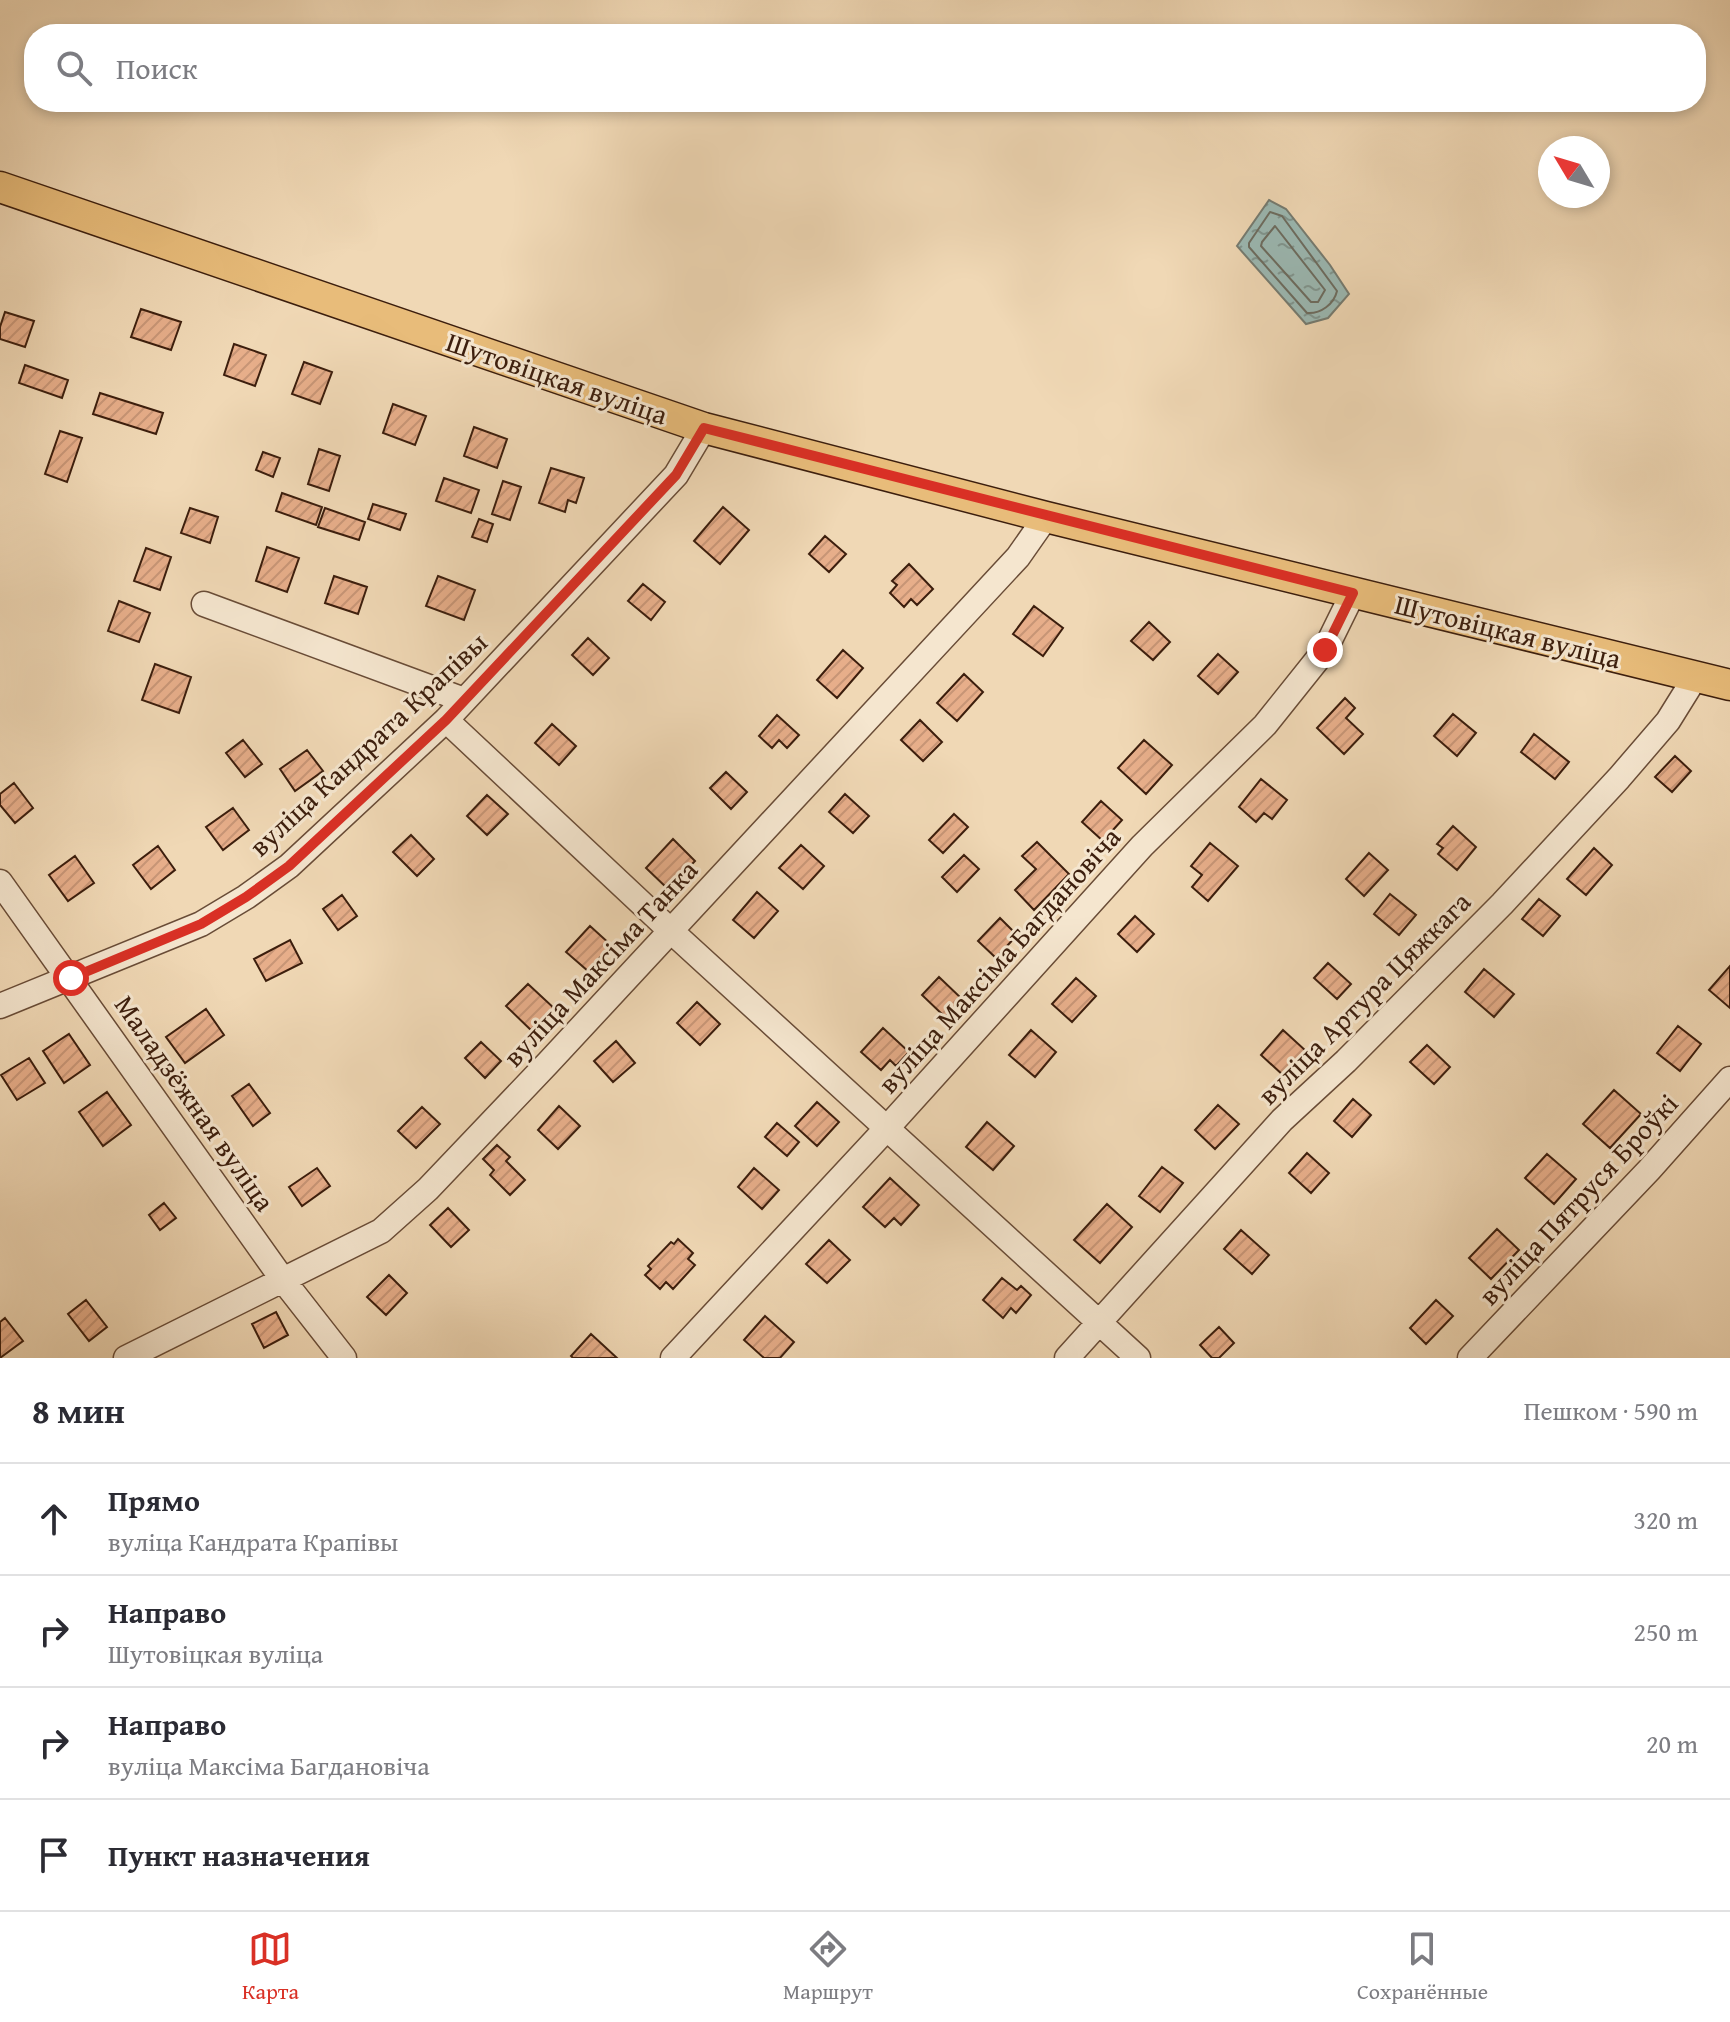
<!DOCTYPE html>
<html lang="ru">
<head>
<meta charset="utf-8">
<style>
  body { margin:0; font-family:"Gentium Book Plus",serif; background:#f2f2f3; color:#2b2b33 }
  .compass { position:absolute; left:1538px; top:136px; width:72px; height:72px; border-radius:50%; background:#fff; box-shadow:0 4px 12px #0003; rotate:308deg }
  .stop { position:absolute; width:24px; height:24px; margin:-18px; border:6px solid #d93025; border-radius:50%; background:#fff }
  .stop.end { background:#d93025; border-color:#fff; box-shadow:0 2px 8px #0008 }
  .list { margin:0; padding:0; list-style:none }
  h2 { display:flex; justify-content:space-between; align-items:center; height:104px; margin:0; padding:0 32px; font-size:34px }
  h2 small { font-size:26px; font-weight:400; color:#7c7c81 }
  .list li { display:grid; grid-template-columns:52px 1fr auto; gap:24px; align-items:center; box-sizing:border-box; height:112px; padding:0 32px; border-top:2px solid #e1e1e2 }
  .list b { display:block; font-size:30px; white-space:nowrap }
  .list p { margin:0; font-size:26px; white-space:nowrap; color:#7c7c81 }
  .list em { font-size:26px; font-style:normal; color:#7c7c81 }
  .icon { flex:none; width:44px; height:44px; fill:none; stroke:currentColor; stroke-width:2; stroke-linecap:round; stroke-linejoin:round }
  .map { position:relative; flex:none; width:1730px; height:1358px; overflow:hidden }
  .search { position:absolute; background:#fff; box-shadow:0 4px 12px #0003; left:24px; right:24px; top:24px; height:88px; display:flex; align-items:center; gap:20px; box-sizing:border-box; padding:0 28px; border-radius:32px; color:#7c7c81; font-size:30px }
  .sheet { height:552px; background:#fff }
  nav { display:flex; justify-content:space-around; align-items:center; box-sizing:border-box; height:112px; border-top:2px solid #e1e1e2; background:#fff; font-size:22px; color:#7c7c81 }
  nav a { display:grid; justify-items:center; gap:4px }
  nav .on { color:#d93025 }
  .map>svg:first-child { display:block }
  .water { fill:url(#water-ripples); stroke:#757b71; stroke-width:2 }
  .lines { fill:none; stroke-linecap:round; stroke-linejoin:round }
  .shore { stroke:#6c6c60; stroke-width:2 }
  .building { fill:url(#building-hatch); stroke:#3c1e0d; stroke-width:2 }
  .minor-casing { stroke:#694c37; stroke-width:27 }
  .major-casing { stroke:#3c1e0d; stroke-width:33 }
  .minor { stroke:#f5e6cf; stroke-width:24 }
  .major { stroke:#e8bc7a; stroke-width:30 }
  .route { stroke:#d93025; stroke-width:10 }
  .labels { text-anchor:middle; stroke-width:6; stroke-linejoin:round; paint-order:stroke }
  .street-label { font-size:28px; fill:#3c1e0d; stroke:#f5e6cf }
</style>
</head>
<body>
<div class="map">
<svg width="1730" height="1358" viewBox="0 0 1730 1358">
  <defs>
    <pattern id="water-ripples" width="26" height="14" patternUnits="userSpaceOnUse" patternTransform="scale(2)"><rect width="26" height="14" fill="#9bb9b4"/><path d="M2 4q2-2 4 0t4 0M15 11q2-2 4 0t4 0" fill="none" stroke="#809691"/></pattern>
    <pattern id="building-hatch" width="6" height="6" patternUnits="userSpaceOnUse" patternTransform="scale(2)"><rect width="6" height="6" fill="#e7ae8a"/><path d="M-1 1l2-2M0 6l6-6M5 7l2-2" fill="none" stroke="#c79576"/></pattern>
  </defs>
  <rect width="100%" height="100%" fill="#f0d8b5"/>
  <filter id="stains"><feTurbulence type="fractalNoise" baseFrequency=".0025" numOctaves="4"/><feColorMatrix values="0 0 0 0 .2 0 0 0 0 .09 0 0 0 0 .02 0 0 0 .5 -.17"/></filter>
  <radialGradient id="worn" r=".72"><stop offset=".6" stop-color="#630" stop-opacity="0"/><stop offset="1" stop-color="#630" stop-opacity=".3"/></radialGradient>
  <path class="water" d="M 1269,200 L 1286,209 L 1330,265 L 1349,294 L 1328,318 L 1306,324 L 1237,246 Z"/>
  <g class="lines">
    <path class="shore" d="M 1270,212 L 1282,216 L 1337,291 C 1334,304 1321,314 1307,313 L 1249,247 L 1249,243 Z
      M 1275,226 L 1325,290 L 1318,302 L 1311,302 L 1261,246 L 1262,242 Z"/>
  </g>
  <path class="building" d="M 141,309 L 181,322 L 171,350 L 131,337 Z
    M 5,312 L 34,321 L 25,347 L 0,339 L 0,327 Z
    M 234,344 L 266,355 L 255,386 L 224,375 Z
    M 304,362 L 332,372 L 320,404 L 292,394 Z
    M 25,365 L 68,380 L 62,398 L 19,383 Z
    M 100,393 L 163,413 L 156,434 L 93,414 Z
    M 393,404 L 426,416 L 415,445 L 383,433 Z
    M 474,427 L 507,439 L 497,468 L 464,456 Z
    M 60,431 L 82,438 L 67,482 L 45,474 Z
    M 319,449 L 340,456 L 329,491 L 308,484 Z
    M 263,452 L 280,458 L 273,477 L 256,470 Z
    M 551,468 L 584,478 L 576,503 L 568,500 L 565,512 L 539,503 Z
    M 444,478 L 479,490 L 471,513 L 436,501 Z
    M 503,481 L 521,487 L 510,520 L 492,514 Z
    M 282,493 L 322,507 L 316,525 L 276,511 Z
    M 373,504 L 406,514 L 400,530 L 368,519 Z
    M 723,507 L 749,530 L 720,564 L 694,541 Z
    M 190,508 L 218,517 L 210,543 L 181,533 Z
    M 325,508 L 365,522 L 359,540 L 318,527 Z
    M 479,519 L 493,524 L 487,542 L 472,537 Z
    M 825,536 L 846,554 L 829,572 L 809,554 Z
    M 267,547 L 299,558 L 287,592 L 256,581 Z
    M 146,548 L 171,557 L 160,590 L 134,581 Z
    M 909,564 L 933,589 L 917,605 L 911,599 L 904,607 L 890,593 L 897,585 L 892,581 Z
    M 334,576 L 367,587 L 358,614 L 325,603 Z
    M 438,576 L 475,590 L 464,620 L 426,606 Z
    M 643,584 L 665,602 L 651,620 L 628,601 Z
    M 643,584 L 665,602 L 651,620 L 628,601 Z
    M 119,601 L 150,613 L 139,642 L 108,631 Z
    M 1034,606 L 1063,628 L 1043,656 L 1013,634 Z
    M 1149,622 L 1170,642 L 1153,660 L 1131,641 Z
    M 588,638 L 609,658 L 593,675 L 572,655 Z
    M 843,650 L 863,668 L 837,698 L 817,680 Z
    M 1218,654 L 1238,672 L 1218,694 L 1198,676 Z
    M 155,664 L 191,677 L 179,713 L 142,700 Z
    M 964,674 L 983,692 L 957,721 L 937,703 Z
    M 1345,698 L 1355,708 L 1346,718 L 1363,734 L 1344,754 L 1317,728 Z
    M 1453,714 L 1476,733 L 1457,756 L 1434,736 Z
    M 777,715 L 799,735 L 787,748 L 779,740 L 772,748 L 759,736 Z
    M 920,720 L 942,742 L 923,761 L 901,740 Z
    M 552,724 L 576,746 L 559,765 L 535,743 Z
    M 1534,734 L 1569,762 L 1555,779 L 1521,752 Z
    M 243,740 L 262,764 L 245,777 L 226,753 Z
    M 1144,740 L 1172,765 L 1146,794 L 1118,768 Z
    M 307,750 L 323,771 L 295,791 L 280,769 Z
    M 1675,756 L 1691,771 L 1672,792 L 1655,777 Z
    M 726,772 L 747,792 L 731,809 L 710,788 Z
    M 1261,779 L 1287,800 L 1272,819 L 1264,813 L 1256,822 L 1239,807 Z
    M 14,783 L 33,808 L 15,823 L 0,805 L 0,794 Z
    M 845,794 L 869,816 L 853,833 L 829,812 Z
    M 487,795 L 508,814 L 487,835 L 467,816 Z
    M 1101,801 L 1122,820 L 1103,841 L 1082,822 Z
    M 233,808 L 249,830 L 223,850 L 206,827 Z
    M 954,814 L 968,827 L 943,853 L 929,840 Z
    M 1453,826 L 1476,847 L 1457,870 L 1438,854 L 1443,848 L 1437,844 Z
    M 411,835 L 434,859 L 417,876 L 393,852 Z
    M 673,839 L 695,861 L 668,889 L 646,868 Z
    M 1037,842 L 1069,874 L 1034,910 L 1015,890 L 1036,869 L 1022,856 Z
    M 1210,843 L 1238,866 L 1208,901 L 1192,887 L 1202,875 L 1191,866 Z
    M 801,845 L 824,866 L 803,889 L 779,868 Z
    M 158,846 L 175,870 L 151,889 L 133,865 Z
    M 1594,848 L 1612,865 L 1586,895 L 1567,879 Z
    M 1369,853 L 1388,870 L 1364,896 L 1346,879 Z
    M 964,855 L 979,869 L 957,892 L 942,877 Z
    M 75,856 L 94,883 L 68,901 L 49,875 Z
    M 757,892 L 778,911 L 754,938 L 733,920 Z
    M 1390,894 L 1416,915 L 1399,935 L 1374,914 Z
    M 342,895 L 357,916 L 338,930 L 323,909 Z
    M 1539,899 L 1560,916 L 1543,936 L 1522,919 Z
    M 1135,916 L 1154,934 L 1137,952 L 1118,934 Z
    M 1000,918 L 1017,935 L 996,958 L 978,941 Z
    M 590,926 L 611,945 L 588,971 L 566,952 Z
    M 290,940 L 302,963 L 266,981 L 254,959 Z
    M 1328,963 L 1351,984 L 1337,999 L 1314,978 Z
    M 1730,966 L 1730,1008 L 1709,990 Z
    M 1484,969 L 1514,994 L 1494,1017 L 1465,992 Z
    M 939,977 L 962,999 L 945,1017 L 922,995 Z
    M 1076,978 L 1096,996 L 1072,1022 L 1052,1004 Z
    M 528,984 L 556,1010 L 534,1033 L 506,1006 Z
    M 697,1002 L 720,1024 L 700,1045 L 677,1023 Z
    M 206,1009 L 224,1035 L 185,1063 L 166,1037 Z
    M 1678,1026 L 1701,1044 L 1680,1071 L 1657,1053 Z
    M 883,1028 L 909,1052 L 896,1066 L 890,1060 L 881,1070 L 861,1052 Z
    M 1031,1030 L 1056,1052 L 1035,1077 L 1009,1055 Z
    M 1283,1030 L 1306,1051 L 1284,1076 L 1261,1055 Z
    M 69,1034 L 90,1065 L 64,1083 L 43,1051 Z
    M 616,1041 L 635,1063 L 613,1082 L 594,1061 Z
    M 481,1042 L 501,1061 L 485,1078 L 465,1058 Z
    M 1427,1045 L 1450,1067 L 1434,1084 L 1410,1062 Z
    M 29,1058 L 45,1083 L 17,1100 L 1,1075 Z
    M 249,1084 L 270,1113 L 253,1126 L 232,1096 Z
    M 1614,1090 L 1641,1114 L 1610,1148 L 1583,1124 Z
    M 107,1092 L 131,1125 L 103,1146 L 79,1112 Z
    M 1353,1099 L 1371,1115 L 1352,1137 L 1334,1121 Z
    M 817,1102 L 839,1122 L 817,1146 L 795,1126 Z
    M 1218,1105 L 1239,1124 L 1215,1149 L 1195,1130 Z
    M 559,1106 L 580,1126 L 558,1149 L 538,1130 Z
    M 422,1107 L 440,1124 L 416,1148 L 398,1131 Z
    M 987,1122 L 1014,1146 L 993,1170 L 966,1147 Z
    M 777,1123 L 799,1142 L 787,1156 L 765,1137 Z
    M 497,1145 L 510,1157 L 506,1161 L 525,1180 L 510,1195 L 490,1175 L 494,1170 L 483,1159 Z
    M 1307,1153 L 1329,1173 L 1311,1193 L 1289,1173 Z
    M 1547,1154 L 1576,1179 L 1554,1204 L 1525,1178 Z
    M 1162,1167 L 1183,1183 L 1160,1212 L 1139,1196 Z
    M 317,1168 L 330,1186 L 302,1206 L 289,1187 Z
    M 754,1168 L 779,1190 L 762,1209 L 738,1187 Z
    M 890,1178 L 919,1205 L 901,1225 L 894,1218 L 885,1227 L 863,1207 Z
    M 164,1203 L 176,1218 L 160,1230 L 149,1215 Z
    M 1107,1204 L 1132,1227 L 1100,1263 L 1074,1240 Z
    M 448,1208 L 469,1230 L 451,1247 L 430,1225 Z
    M 1497,1229 L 1519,1250 L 1491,1279 L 1469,1258 Z
    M 1241,1230 L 1269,1255 L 1252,1274 L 1224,1249 Z
    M 678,1239 L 693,1253 L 688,1259 L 695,1265 L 673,1289 L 666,1282 L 660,1289 L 645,1275 L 651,1269 L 648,1266 L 671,1242 L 674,1244 Z
    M 829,1240 L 850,1260 L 827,1283 L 806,1264 Z
    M 389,1275 L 407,1293 L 386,1315 L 367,1297 Z
    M 1002,1278 L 1017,1290 L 1021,1286 L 1031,1295 L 1016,1313 L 1011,1308 L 1003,1318 L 983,1300 Z
    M 86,1300 L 107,1327 L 89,1341 L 68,1314 Z
    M 1436,1300 L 1453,1316 L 1426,1344 L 1410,1328 Z
    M 276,1312 L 288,1335 L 264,1348 L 252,1324 Z
    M 765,1316 L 794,1342 L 780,1358 L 764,1358 L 744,1340 Z
    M 5,1318 L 23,1341 L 0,1358 L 0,1322 Z
    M 1219,1327 L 1234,1343 L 1219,1358 L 1212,1358 L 1200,1345 Z
    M 591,1334 L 617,1358 L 573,1358 L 571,1356 Z"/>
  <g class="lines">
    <defs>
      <path id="minor" d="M 204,604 L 464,700
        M 446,720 L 671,931 L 1138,1358
        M 0,882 L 283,1280 L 344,1358
        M 0,1006 L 201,924 L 246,897 L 289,866 L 446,720 L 676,475 L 704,428
        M 126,1358 L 381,1231 L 428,1189 L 548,1063 L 1018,557 L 1046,517
        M 673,1358 L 887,1128 L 1142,846 L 1265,725 L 1325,650 L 1353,593
        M 1067,1358 L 1282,1120 L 1346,1061 L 1502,904 L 1619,778 L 1668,721 L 1696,676
        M 1470,1358 L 1649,1170 L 1730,1079"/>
      <path id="major" d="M 0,187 L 704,428 L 1046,517 L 1730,685"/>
    </defs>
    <use href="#minor" class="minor-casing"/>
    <use href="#major" class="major-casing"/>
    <use href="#minor" class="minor"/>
    <use href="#major" class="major"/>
  </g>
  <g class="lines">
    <path class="route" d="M 71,978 L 201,924 L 246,897 L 289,866 L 446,720 L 676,475 L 704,428 L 1353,593 L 1325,650"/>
  </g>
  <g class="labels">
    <g class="street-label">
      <text transform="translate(557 378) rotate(19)" y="10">Шутовіцкая вуліца</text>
      <text transform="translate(1508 631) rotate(14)" y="10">Шутовіцкая вуліца</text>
      <text transform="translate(368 744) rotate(-43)" y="10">вуліца Кандрата Крапівы</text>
      <text transform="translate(999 960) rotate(-48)" y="10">вуліца Максіма Багдановіча</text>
      <text transform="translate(600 963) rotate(-47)" y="10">вуліца Максіма Танка</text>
      <text transform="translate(1364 998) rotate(-45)" y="10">вуліца Артура Цяжкага</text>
      <text transform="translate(195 1103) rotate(55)" y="10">Маладзёжная вуліца</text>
      <text transform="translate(1578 1199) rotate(-47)" y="10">вуліца Пятруся Броўкі</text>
    </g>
  </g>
  <rect width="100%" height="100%" filter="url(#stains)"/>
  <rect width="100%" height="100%" fill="url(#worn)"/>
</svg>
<svg class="compass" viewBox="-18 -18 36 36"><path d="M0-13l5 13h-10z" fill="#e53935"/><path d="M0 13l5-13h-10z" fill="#7c7c81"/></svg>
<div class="stop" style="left:71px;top:978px"></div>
<div class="stop end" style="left:1325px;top:650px"></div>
<div class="search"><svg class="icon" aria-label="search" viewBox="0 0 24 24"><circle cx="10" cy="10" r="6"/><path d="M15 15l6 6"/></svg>Поиск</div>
</div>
<section class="sheet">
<h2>8 мин<small>Пешком · 590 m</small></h2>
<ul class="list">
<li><svg class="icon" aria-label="ahead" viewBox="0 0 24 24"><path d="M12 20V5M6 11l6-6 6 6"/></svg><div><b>Прямо</b><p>вуліца Кандрата Крапівы</p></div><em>320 m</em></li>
<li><svg class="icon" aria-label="right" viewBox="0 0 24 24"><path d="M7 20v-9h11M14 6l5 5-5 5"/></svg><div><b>Направо</b><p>Шутовіцкая вуліца</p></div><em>250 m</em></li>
<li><svg class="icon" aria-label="right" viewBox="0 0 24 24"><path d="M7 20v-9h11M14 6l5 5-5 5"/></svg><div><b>Направо</b><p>вуліца Максіма Багдановіча</p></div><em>20 m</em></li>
<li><svg class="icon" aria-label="arrive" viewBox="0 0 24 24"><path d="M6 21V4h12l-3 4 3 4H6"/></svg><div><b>Пункт назначения</b></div></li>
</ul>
</section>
<nav>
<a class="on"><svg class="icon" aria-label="map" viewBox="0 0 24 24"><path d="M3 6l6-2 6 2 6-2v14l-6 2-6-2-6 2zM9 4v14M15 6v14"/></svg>Карта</a>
<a><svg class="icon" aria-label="directions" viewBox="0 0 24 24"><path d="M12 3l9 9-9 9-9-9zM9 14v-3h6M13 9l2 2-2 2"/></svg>Маршрут</a>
<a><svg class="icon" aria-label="saved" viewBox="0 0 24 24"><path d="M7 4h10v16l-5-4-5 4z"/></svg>Сохранённые</a>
</nav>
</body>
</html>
